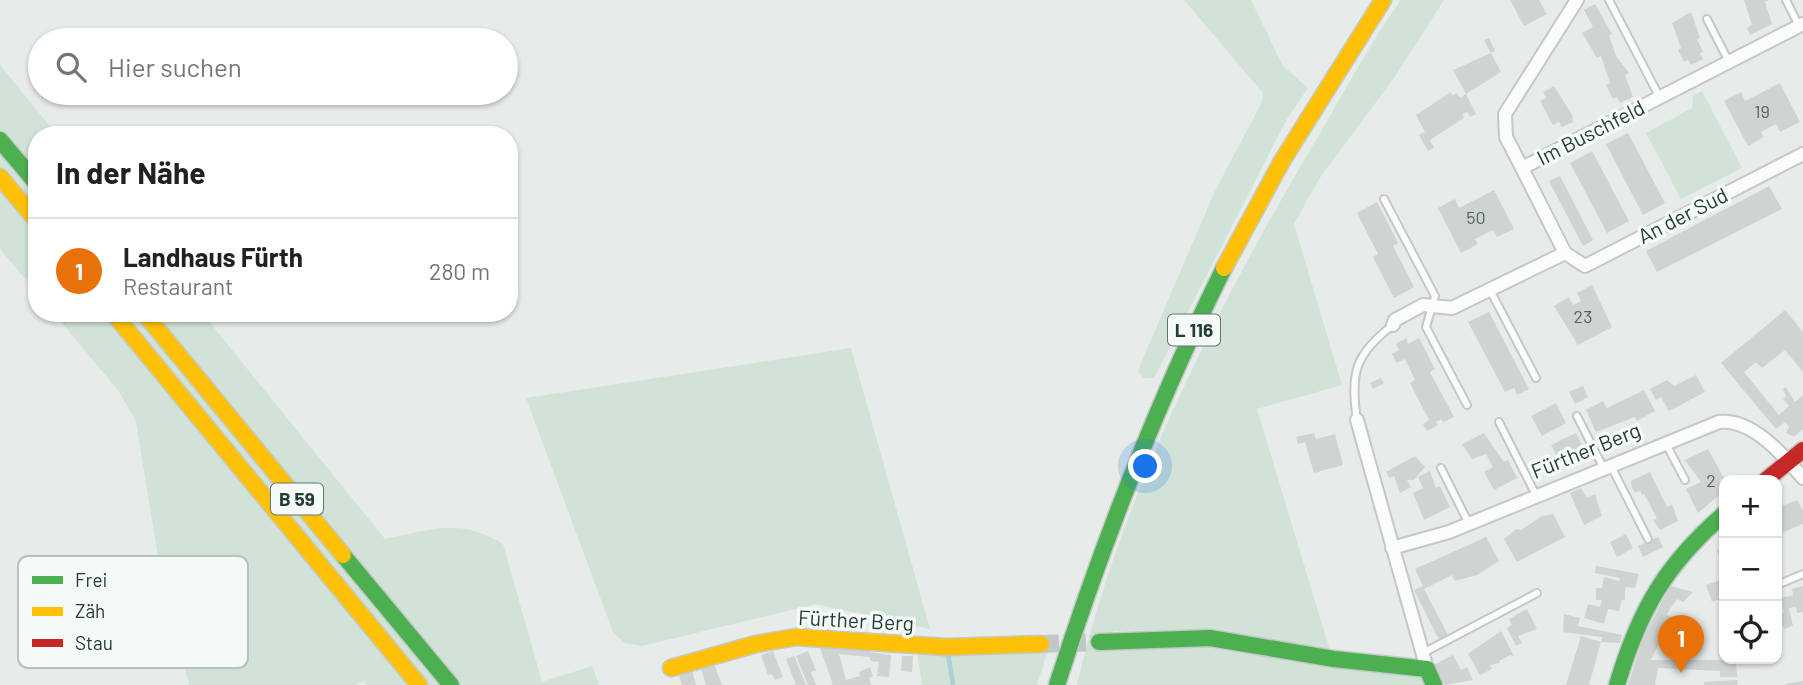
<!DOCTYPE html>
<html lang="de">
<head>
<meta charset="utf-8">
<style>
  body { margin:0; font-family:Barlow,sans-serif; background:#f2f2f2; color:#202124 }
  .controls { position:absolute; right:21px; bottom:21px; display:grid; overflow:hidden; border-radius:14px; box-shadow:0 2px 5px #0004 }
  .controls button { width:63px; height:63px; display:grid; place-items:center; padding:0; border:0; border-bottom:2px solid #e0e0e0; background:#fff; color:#202124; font:35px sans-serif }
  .you { position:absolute; left:1146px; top:467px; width:24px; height:24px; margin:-18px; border:5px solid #fff; border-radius:50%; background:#1a73e8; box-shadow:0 0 0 10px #1a73e833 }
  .badge { display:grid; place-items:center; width:46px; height:46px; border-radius:50%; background:#d93025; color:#fff; font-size:23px; font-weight:700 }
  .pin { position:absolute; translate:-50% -58px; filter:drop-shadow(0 2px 4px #0008) }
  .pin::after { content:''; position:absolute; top:37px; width:24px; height:21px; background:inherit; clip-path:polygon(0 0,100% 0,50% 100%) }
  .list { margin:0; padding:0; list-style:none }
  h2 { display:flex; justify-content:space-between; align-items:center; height:91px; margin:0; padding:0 28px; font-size:30px }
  h2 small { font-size:23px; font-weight:400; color:#757577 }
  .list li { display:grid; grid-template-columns:46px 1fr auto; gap:21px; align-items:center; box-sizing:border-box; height:105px; padding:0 28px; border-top:2px solid #e0e0e0 }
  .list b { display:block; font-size:26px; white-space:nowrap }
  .list p { margin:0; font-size:23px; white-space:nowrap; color:#757577 }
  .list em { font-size:23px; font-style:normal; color:#757577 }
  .icon { flex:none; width:38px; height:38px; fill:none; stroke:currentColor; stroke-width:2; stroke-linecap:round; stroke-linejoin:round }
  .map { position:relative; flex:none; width:1803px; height:685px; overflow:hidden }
  .search { position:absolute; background:#fff; box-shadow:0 2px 5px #0004; left:28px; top:28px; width:490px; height:77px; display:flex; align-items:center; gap:18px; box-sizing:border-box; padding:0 24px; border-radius:38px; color:#757577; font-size:26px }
  .panel { position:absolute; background:#fff; box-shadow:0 2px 5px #0004; left:28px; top:126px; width:490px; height:196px; border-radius:28px }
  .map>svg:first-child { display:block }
  .green { fill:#d1e3d6 }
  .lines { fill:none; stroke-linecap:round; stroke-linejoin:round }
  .stream { stroke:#abd0d6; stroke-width:4.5 }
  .building { fill:#cfd4d2 }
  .secondary-tunnel { stroke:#c0c8c5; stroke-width:18; stroke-dasharray:18 9; stroke-linecap:butt }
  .lane-casing { stroke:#c4c8c6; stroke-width:10 }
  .street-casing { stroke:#c4c8c6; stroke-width:16 }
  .fast-casing { stroke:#c3c9c6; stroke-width:19 }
  .slow-casing { stroke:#c3c9c6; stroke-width:19 }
  .jam-casing { stroke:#c3c9c6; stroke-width:19 }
  .lane { stroke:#fbfcfc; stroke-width:6 }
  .street { stroke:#fbfcfc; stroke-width:12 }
  .fast { stroke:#4caf50; stroke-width:16 }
  .slow { stroke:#ffc107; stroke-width:16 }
  .jam { stroke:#c62828; stroke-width:16 }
  .labels { text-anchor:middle; stroke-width:7; stroke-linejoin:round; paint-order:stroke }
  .number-label { font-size:18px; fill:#50645e }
  .shield { fill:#f5f9f7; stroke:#637571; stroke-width:2 }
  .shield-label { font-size:19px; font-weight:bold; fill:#253d37 }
  .street-label { font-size:21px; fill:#253d37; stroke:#f5f9f7 }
  .key { fill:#f5f9f7; stroke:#b7c1bd; stroke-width:2 }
  .key-label { font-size:19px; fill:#253d37 }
</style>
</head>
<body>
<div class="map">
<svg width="1803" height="685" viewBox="0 0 1803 685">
  <rect width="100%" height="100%" fill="#e7ebe9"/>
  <path class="green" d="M 1184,0 L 1251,0 L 1283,66 L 1308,88 L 1287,119 L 1154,378 L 1143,378 L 1138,370 L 1215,191 L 1261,104 L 1263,93 Z
    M 1401,0 L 1444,0 L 1394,78 L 1319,179 L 1294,224 L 1342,385 L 1257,409 L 1331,654 L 1210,630 L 1114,631 L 1110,648 L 1191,642 L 1425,677 L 1428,685 L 1077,685 C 1120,497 1218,305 1316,140 C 1344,93 1369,44 1401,0 Z
    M 0,65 L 57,135 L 37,135 L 37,293 L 0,249 Z
    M 1702,91 L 1742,168 L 1681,199 L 1646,133 L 1692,108 L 1693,96 Z
    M 54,313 L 202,313 L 385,539 C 433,530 458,517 503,544 L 542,682 L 592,666 L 599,685 L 367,685 L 363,681 L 355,685 L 189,685 L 163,587 L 136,422 L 120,393 Z
    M 851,348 L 930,629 L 816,604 L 642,646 L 624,643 L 613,632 L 526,398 Z
    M 1050,644 L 1037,685 L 922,685 L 917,650 L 1024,654 Z"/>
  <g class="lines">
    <path class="stream" d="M 948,653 L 953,685"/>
  </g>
  <path class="building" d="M 1510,0 L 1539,0 L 1547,14 L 1524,26 Z
    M 1744,0 L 1769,0 L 1765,2 L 1772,24 L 1750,35 L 1747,28 L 1752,25 Z
    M 1595,4 L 1612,34 L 1609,35 L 1616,56 L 1629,73 L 1625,75 L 1633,97 L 1620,103 L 1617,97 L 1613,99 L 1606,85 L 1610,83 L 1601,56 L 1597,58 L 1582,33 L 1593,27 L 1584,10 Z
    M 1691,12 L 1700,38 L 1697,39 L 1703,52 L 1700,53 L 1703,59 L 1691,65 L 1688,60 L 1684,62 L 1678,50 L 1681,48 L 1672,23 Z
    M 1489,38 L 1495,51 L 1491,53 L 1484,40 Z
    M 1491,53 L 1501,72 L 1466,94 L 1453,70 Z
    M 1780,83 L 1800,122 L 1780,132 L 1776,124 L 1761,132 L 1764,137 L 1748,146 L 1724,101 L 1741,92 L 1745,101 Z
    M 1554,86 L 1572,115 L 1573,122 L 1562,127 L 1559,122 L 1553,125 L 1540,101 L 1546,98 L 1543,92 Z
    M 1451,92 L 1452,95 L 1457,93 L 1460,98 L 1466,94 L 1476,114 L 1470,117 L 1467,112 L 1462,114 L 1464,118 L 1430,140 L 1434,148 L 1428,151 L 1419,135 L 1425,132 L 1416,115 Z
    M 1628,133 L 1665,203 L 1643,215 L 1606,144 Z
    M 1592,151 L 1629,221 L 1607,233 L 1570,163 Z
    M 1560,176 L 1593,240 L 1583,246 L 1549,181 Z
    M 1769,186 L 1782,209 L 1657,272 L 1646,251 Z
    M 1494,190 L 1514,229 L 1497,237 L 1493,230 L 1475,239 L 1478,244 L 1461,253 L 1438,208 L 1455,199 L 1459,208 Z
    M 1377,202 L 1398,243 L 1393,246 L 1414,287 L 1394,298 L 1373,257 L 1378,254 L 1357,213 Z
    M 1592,285 L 1612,327 L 1578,345 L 1554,306 L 1569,297 L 1573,305 L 1581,301 L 1577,293 Z
    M 1785,310 L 1803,332 L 1803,372 L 1785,350 L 1762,368 L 1756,362 L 1744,372 L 1779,415 L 1789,406 L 1783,399 L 1786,396 L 1783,389 L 1786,387 L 1795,402 L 1803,395 L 1803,429 L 1794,437 L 1786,433 L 1789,427 L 1785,422 L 1776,429 L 1721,363 Z
    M 1489,312 L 1529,389 L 1517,395 L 1514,388 L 1505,392 L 1468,322 Z
    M 1406,338 L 1408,344 L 1419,338 L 1435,369 L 1430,372 L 1454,417 L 1443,422 L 1441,419 L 1436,422 L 1438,425 L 1427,431 L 1423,424 L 1429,420 L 1410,383 L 1415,380 L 1405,359 L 1397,363 L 1392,354 L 1399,350 L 1396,344 Z
    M 1696,375 L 1705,392 L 1669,411 L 1661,397 L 1656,400 L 1650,389 L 1667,380 L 1674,386 Z
    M 1381,378 L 1384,383 L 1373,389 L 1370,383 Z
    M 1583,386 L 1588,397 L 1575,404 L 1569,392 Z
    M 1644,390 L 1655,411 L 1637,421 L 1635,417 L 1596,432 L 1586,410 L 1603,401 L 1607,408 Z
    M 1556,403 L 1566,423 L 1542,436 L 1531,416 Z
    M 1314,433 L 1316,439 L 1335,434 L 1343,465 L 1314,473 L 1305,442 L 1298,444 L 1296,437 Z
    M 1484,433 L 1504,462 L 1508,460 L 1517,478 L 1494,490 L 1484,472 L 1493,467 L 1486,454 L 1472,459 L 1462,444 Z
    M 1576,433 L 1586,453 L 1562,465 L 1551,445 Z
    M 1708,449 L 1724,478 L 1720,480 L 1724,491 L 1698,513 L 1686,489 L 1701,482 L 1685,460 Z
    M 1415,456 L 1425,467 L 1414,480 L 1407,480 L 1411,487 L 1400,493 L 1394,476 L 1390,478 L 1386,472 Z
    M 1430,471 L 1436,488 L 1440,486 L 1450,507 L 1424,520 L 1413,493 L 1423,488 L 1418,477 Z
    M 1650,472 L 1667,507 L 1672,504 L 1678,521 L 1660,530 L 1653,520 L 1657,518 L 1644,494 L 1642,495 L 1640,491 L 1635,493 L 1632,488 L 1631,481 Z
    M 1581,488 L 1587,498 L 1595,494 L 1602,516 L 1584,525 L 1570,493 Z
    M 1797,500 L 1803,511 L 1803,524 L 1777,535 L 1777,508 Z
    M 1553,514 L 1565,537 L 1517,562 L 1504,539 L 1516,529 L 1521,530 L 1542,516 Z
    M 1626,534 L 1633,548 L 1617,557 L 1610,542 Z
    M 1486,537 L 1499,561 L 1477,575 L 1455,581 L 1452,575 L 1424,589 L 1448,635 L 1439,640 L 1414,590 L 1423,586 L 1415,569 Z
    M 1658,537 L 1663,547 L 1643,557 L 1638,546 Z
    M 1724,543 L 1724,561 L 1722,562 L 1717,551 Z
    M 1596,566 L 1639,574 L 1635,588 L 1625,587 L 1625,600 L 1622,600 L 1619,611 L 1608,609 L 1604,624 L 1584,618 L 1588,604 L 1600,607 L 1602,600 L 1596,600 L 1596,588 L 1602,588 L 1604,577 L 1619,581 L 1620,578 L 1595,573 Z
    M 1720,580 L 1724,585 L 1724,598 L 1712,602 L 1706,585 Z
    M 1670,586 L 1693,592 L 1683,602 L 1677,599 L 1666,615 L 1672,617 L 1651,660 L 1736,660 L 1737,677 L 1720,677 L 1720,671 L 1658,668 L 1655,685 L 1628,685 L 1643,638 Z
    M 1803,586 L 1803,612 L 1797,613 L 1796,607 L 1789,608 L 1793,626 L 1784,629 L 1782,624 L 1777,626 L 1777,615 L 1784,612 L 1781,598 L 1793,595 L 1792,589 Z
    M 1527,609 L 1537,629 L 1518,636 L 1522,643 L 1516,646 L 1507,628 L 1512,625 L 1509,619 Z
    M 1564,614 L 1580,618 L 1578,626 L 1622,635 L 1620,643 L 1601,642 L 1589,685 L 1566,685 L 1581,636 L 1601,642 L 1602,637 L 1563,632 Z
    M 1501,631 L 1514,656 L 1510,655 L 1499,661 L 1500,663 L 1490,665 L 1492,669 L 1480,675 L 1468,654 Z
    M 819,645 L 870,649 L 870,652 L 891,655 L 889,677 L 877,676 L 879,662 L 870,661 L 870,657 L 839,654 L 846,680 L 860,676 L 859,672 L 870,667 L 873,676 L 869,678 L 871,685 L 833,685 Z
    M 773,651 L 783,677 L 775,680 L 772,674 L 768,675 L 761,655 Z
    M 808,651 L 816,670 L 811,672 L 816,685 L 808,685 L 796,656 Z
    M 1453,655 L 1461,670 L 1467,667 L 1473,680 L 1445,685 L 1434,665 Z
    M 795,656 L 795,658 L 806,685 L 796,685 L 786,659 Z
    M 902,656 L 913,656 L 912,672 L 901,671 Z
    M 714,664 L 722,685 L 706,685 L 701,668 Z
    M 692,670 L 696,685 L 682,685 L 679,675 Z
    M 1737,680 L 1738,685 L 1704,685 L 1704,682 Z
    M 1803,681 L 1803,685 L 1787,685 L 1786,684 Z"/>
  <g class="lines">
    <path class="secondary-tunnel" d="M 1041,644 L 1099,642"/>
    <defs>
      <path id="lane" d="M 1609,0 L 1660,98
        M 1786,0 L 1799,26
        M 1707,19 L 1729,62
        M 1384,199 L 1435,296 L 1426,327 L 1467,405
        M 1490,290 L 1536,378
        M 1577,416 L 1603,467
        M 1357,420 C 1350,373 1355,354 1393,325
        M 1499,422 L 1536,495
        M 1665,442 L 1685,480
        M 1611,466 L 1648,539
        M 1441,468 L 1469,524
        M 1777,585 L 1803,574
        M 1423,653 L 1537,593"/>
      <path id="street" d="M 1522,168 L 1506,137 L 1505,114 L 1577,0
        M 1565,253 L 1585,266 L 1803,154
        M 1393,325 L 1395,320 L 1423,305 L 1452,308 L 1565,253 L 1522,168 L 1803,24
        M 1357,420 L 1427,669
        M 1392,548 L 1449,532 L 1719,422 C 1752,418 1783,455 1803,478"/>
      <path id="fast" d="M 0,140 L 37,184
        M 343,555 L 451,685
        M 1099,642 L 1210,638 L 1334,659 L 1427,669 L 1434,685
        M 1057,685 C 1103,541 1157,403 1224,268
        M 1617,685 C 1639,611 1665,565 1724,514"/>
      <path id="slow" d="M 0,177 L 37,221
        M 1224,268 L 1282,161 L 1383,0
        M 113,313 L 419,685
        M 144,313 L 343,555
        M 671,668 L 756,644 L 796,637 L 946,647 L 1041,644"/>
      <path id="jam" d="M 1766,480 L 1803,450"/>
    </defs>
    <use href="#lane" class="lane-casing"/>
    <use href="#street" class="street-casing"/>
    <use href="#fast" class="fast-casing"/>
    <use href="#slow" class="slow-casing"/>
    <use href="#jam" class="jam-casing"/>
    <use href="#lane" class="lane"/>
    <use href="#street" class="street"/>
    <use href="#fast" class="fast"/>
    <use href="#slow" class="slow"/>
    <use href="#jam" class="jam"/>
  </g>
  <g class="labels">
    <g class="number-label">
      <text x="1762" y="118">19</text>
      <text x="1476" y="224">50</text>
      <text x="1583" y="323">23</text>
      <text x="1711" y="487">2</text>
    </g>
    <g class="shield">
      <rect x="1168" y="314.5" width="52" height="31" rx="5"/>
      <rect x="271" y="483.5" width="52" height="31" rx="5"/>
    </g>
    <g class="shield-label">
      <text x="1194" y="337">L 116</text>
      <text x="297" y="506">B 59</text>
    </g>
    <g class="street-label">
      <text transform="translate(1591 133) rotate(-27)" y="7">Im Buschfeld</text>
      <text transform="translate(1683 216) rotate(-27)" y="7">An der Sud</text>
      <text transform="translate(1586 451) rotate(-22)" y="7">Fürther Berg</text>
      <text transform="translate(856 621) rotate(3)" y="7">Fürther Berg</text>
    </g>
  </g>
  <rect x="18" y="556" width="230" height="112" rx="10" class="key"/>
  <rect x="32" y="576" width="31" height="8" fill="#4caf50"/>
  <rect x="32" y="607" width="31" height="9" fill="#ffc107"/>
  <rect x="32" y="639" width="31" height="8" fill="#c62828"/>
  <g class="key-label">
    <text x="75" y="587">Frei</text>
    <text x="75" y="618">Zäh</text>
    <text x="75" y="650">Stau</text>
  </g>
</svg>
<div class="controls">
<button>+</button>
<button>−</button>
<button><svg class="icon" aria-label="locate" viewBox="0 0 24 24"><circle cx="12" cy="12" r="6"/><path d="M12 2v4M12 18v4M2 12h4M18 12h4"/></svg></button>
</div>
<div class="you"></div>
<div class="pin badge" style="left:1681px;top:673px;background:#e8710a">1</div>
<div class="search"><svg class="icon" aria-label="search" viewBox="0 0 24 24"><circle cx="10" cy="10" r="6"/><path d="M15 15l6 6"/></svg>Hier suchen</div>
<section class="panel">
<h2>In der Nähe<small></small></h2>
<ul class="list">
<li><span class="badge" style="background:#e8710a">1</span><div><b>Landhaus Fürth</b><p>Restaurant</p></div><em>280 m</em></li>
</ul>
</section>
</div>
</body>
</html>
